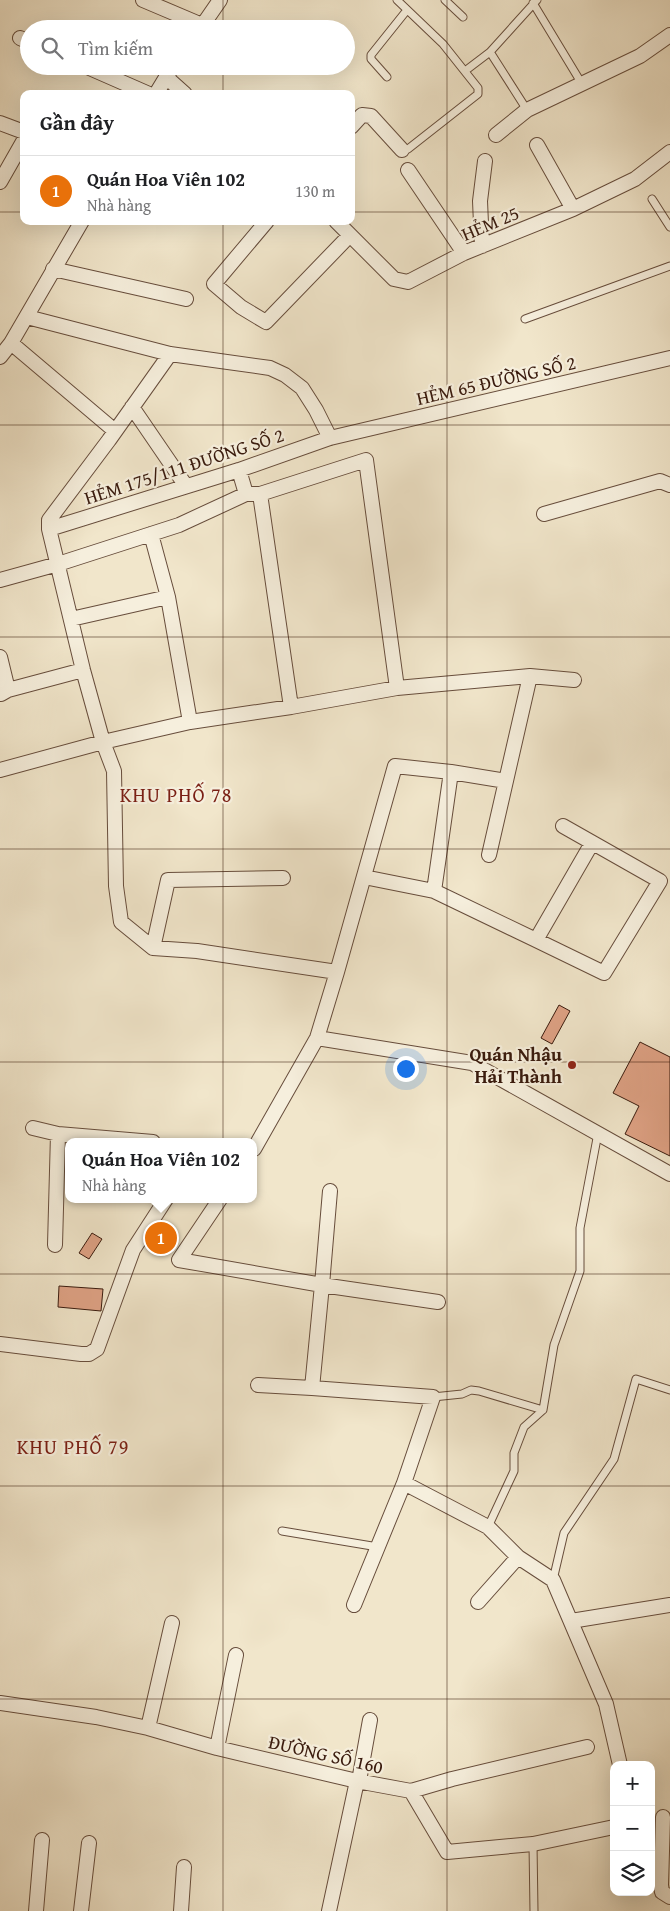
<!DOCTYPE html>
<html lang="vi">
<head>
<meta charset="utf-8">
<style>
  body { margin:0; font-family:"Gentium Book Plus",serif; background:#f2f2f2; color:#202124 }
  .controls { position:absolute; right:15px; bottom:15px; display:grid; overflow:hidden; border-radius:10px; box-shadow:0 5px 20px #0002 }
  .controls button { width:45px; height:45px; display:grid; place-items:center; padding:0; border:0; border-bottom:1px solid #e0e0e0; background:#fff; color:#202124; font:25px sans-serif }
  .you { position:absolute; left:405px; top:1068px; width:18px; height:18px; margin:-12px; border:4px solid #fff; border-radius:50%; background:#1a73e8; box-shadow:0 0 0 8px #1a73e833 }
  .badge { display:grid; place-items:center; width:32px; height:32px; border-radius:50%; background:#db2777; color:#fff; font-size:16px; font-weight:700 }
  .pin { position:absolute; translate:-50% -50%; border:2px solid #fff; box-shadow:0 1px 5px #0006 }
  .popup { position:absolute; left:65px; top:1138px; width:192px; height:65px; box-sizing:border-box; display:grid; place-content:center; border-radius:10px; background:#fff; filter:drop-shadow(0 1px 4px #0005); font-size:16px; white-space:nowrap; color:#757577 }
  .popup b { font-size:19px; color:#202124 }
  .popup::after { content:''; position:absolute; left:50%; top:100%; margin-left:-10px; border:10px solid transparent; border-top-color:#fff }
  .list { margin:0; padding:0; list-style:none }
  h2 { display:flex; justify-content:space-between; align-items:center; height:65px; margin:0; padding:0 20px; font-size:21px }
  h2 small { font-size:16px; font-weight:400; color:#757577 }
  .list li { display:grid; grid-template-columns:32px 1fr auto; gap:15px; align-items:center; box-sizing:border-box; height:70px; padding:0 20px; border-top:1px solid #e0e0e0 }
  .list b { display:block; font-size:19px; white-space:nowrap }
  .list p { margin:0; font-size:16px; white-space:nowrap; color:#757577 }
  .list em { font-size:16px; font-style:normal; color:#757577 }
  .icon { flex:none; width:28px; height:28px; fill:none; stroke:currentColor; stroke-width:2; stroke-linecap:round; stroke-linejoin:round }
  .map { position:relative; flex:none; width:670px; height:1911px; overflow:hidden }
  .search { position:absolute; background:#fff; box-shadow:0 5px 20px #0002; left:20px; top:20px; width:335px; height:55px; display:flex; align-items:center; gap:12px; box-sizing:border-box; padding:0 18px; border-radius:28px; color:#757577; font-size:19px }
  .panel { position:absolute; background:#fff; box-shadow:0 5px 20px #0002; left:20px; top:90px; width:335px; height:135px; border-radius:10px }
  .map>svg:first-child { display:block }
  .building { fill:#dfa285; stroke:#391a0d }
  .lines { fill:none; stroke-linecap:round; stroke-linejoin:round }
  .lane-casing { stroke:#674d3c; stroke-width:9 }
  .street-casing { stroke:#674d3c; stroke-width:16 }
  .lane { stroke:#f6efdd; stroke-width:7 }
  .street { stroke:#f6efdd; stroke-width:14 }
  .grid { fill:none; stroke:#391a0d; stroke-width:1; stroke-opacity:0.55 }
  .poi-dot { fill:#8f2418; stroke:#f6efdd; stroke-width:2 }
  .labels { text-anchor:middle; stroke-width:4.5; stroke-linejoin:round; paint-order:stroke }
  .street-label { font-size:19px; fill:#391a0d; stroke:#f6efdd }
  .poi-label { font-size:19px; font-weight:bold; fill:#391a0d; stroke:#f6efdd; text-anchor:end }
  .neighbourhood-label { font-size:20px; letter-spacing:1px; fill:#7a1f14; stroke:#f6efdd }
</style>
</head>
<body>
<div class="map">
<svg width="670" height="1911" viewBox="0 0 670 1911">
  <rect width="100%" height="100%" fill="#f1e6cb"/>
  <filter id="stains"><feTurbulence type="fractalNoise" baseFrequency=".004" numOctaves="4"/><feColorMatrix values="0 0 0 0 .2 0 0 0 0 .09 0 0 0 0 .02 0 0 0 .5 -.17"/></filter>
  <radialGradient id="worn" r=".72"><stop offset=".6" stop-color="#630" stop-opacity="0"/><stop offset="1" stop-color="#630" stop-opacity=".3"/></radialGradient>
  <path class="building" d="M 559,1005 L 570,1011 L 552,1044 L 541,1038 Z
    M 640,1042 L 670,1057 L 670,1156 L 625,1134 L 639,1106 L 613,1093 Z
    M 92,1233 L 102,1239 L 89,1259 L 79,1253 Z
    M 59,1286 L 103,1289 L 101,1311 L 58,1307 Z"/>
  <g class="lines">
    <defs>
      <path id="lane" d="M 397,0 L 443,44 L 478,88 L 478,94 L 408,149 L 402,150
        M 445,0 L 463,17
        M 533,3 L 582,84
        M 465,71 L 490,52
        M 387,77 L 371,59 L 371,55 L 407,10
        M 527,110 L 490,52 L 537,0
        M 652,199 L 670,227
        M 525,319 L 670,266
        M 433,1397 L 462,1394 L 471,1390 L 479,1391 L 543,1410
        M 488,1527 L 514,1471 L 514,1453 L 524,1427 L 543,1410 L 554,1345 L 580,1271 L 580,1228 L 598,1133
        M 282,1531 L 378,1547
        M 553,1580 L 564,1533 L 614,1459 L 636,1379 L 670,1390
        M 533,1844 L 534,1911"/>
      <path id="street" d="M 143,0 L 202,25
        M 200,29 L 220,0
        M 20,38 L 29,42
        M 85,66 L 149,94
        M 166,77 L 185,94
        M 156,94 L 173,66
        M 0,123 L 24,132
        M 351,127 L 362,115 L 371,116 L 402,150
        M 496,135 L 527,110 L 640,56 L 670,35
        M 537,145 L 573,209
        M 408,170 L 464,253
        M 0,182 L 24,140
        M 267,221 L 214,284 L 241,307 L 266,322 L 350,235
        M 336,221 L 394,279 L 408,282 L 464,253 L 573,209 L 635,179 L 670,152
        M 482,246 L 480,201 L 485,161
        M 53,269 L 186,299
        M 27,317 L 170,354 L 270,368 L 285,375 L 302,388 L 316,410 L 330,438
        M 11,343 L 115,431
        M 0,357 L 11,343 L 82,221
        M 132,407 L 186,486
        M 246,494 L 260,494 L 366,460 L 397,688
        M 260,494 L 291,707
        M 544,514 L 660,481 L 670,485
        M 49,529 L 239,470 L 330,438 L 670,358
        M 151,534 L 168,597 L 190,722
        M 0,580 L 58,564 L 179,525 L 246,494 L 239,470
        M 71,619 L 168,597
        M 0,657 L 8,690 L 1,694
        M 530,676 L 574,680
        M 8,690 L 83,670
        M 0,770 L 103,742 L 190,722 L 291,707 L 397,688 L 530,676 L 489,855
        M 364,877 L 434,891 L 451,772 L 506,781
        M 283,878 L 168,880 L 153,948 L 197,951 L 337,972
        M 434,891 L 536,940 L 592,843
        M 536,940 L 604,973 L 660,881 L 563,826
        M 153,948 L 121,922 L 116,886 L 114,771 L 103,742 L 83,670 L 49,529 L 49,520 L 109,440 L 170,354
        M 317,1038 L 472,1063 L 670,1174
        M 33,1128 L 58,1134 L 153,1142
        M 254,1149 L 317,1038 L 337,972 L 395,766 L 451,772
        M 330,1191 L 322,1285 L 438,1302
        M 220,1199 L 179,1260 L 322,1285 L 312,1388 L 433,1397 L 404,1483 L 488,1527 L 518,1557 L 553,1580 L 606,1704 L 620,1765
        M 55,1245 L 58,1134
        M 0,1344 L 81,1354 L 89,1354 L 97,1349 L 133,1250 L 166,1199
        M 258,1385 L 312,1388
        M 478,1602 L 518,1557
        M 354,1605 L 404,1483
        M 571,1621 L 670,1605
        M 0,1703 L 96,1717 L 148,1728 L 217,1748 L 357,1781 L 411,1791 L 447,1852 L 533,1844 L 614,1827
        M 148,1728 L 172,1623
        M 217,1748 L 236,1655
        M 359,1781 L 370,1720
        M 411,1791 L 452,1779 L 587,1747
        M 663,1817 L 661,1885 L 662,1892 L 670,1897
        M 36,1911 L 42,1840
        M 81,1911 L 89,1843
        M 181,1911 L 184,1867
        M 329,1911 L 357,1781"/>
    </defs>
    <use href="#lane" class="lane-casing"/>
    <use href="#street" class="street-casing"/>
    <use href="#lane" class="lane"/>
    <use href="#street" class="street"/>
  </g>
  <path class="grid" d="M 223,0 L 223,29M 447,0 L 447,1911M 223,66 L 223,94M 0,212 L 24,212M 351,212 L 670,212M 223,221 L 223,1911M 0,425 L 670,425M 0,637 L 670,637M 0,849 L 670,849M 0,1062 L 670,1062M 0,1274 L 670,1274M 0,1486 L 670,1486M 0,1699 L 670,1699"/>
  <circle class="poi-dot" cx="572" cy="1065" r="5"/>
  <g class="labels">
    <g class="street-label">
      <text transform="translate(490 223) rotate(-23)" y="7">HẺM 25</text>
      <text transform="translate(496 380) rotate(-13)" y="7">HẺM 65 ĐƯỜNG SỐ 2</text>
      <text transform="translate(184 466) rotate(-18)" y="7">HẺM 175/111 ĐƯỜNG SỐ 2</text>
      <text transform="translate(326 1754) rotate(13)" y="7">ĐƯỜNG SỐ 160</text>
    </g>
    <g class="poi-label">
      <text x="562" y="1061">Quán Nhậu<tspan x="562" dy="22">Hải Thành</tspan></text>
    </g>
    <g class="neighbourhood-label">
      <text x="176" y="802">KHU PHỐ 78</text>
      <text x="73" y="1454">KHU PHỐ 79</text>
    </g>
  </g>
  <rect width="100%" height="100%" filter="url(#stains)"/>
  <rect width="100%" height="100%" fill="url(#worn)"/>
</svg>
<div class="controls">
<button>+</button>
<button>−</button>
<button><svg class="icon" aria-label="layers" viewBox="0 0 24 24"><path d="M12 4l9 5-9 5-9-5zM3 14l9 5 9-5"/></svg></button>
</div>
<div class="you"></div>
<div class="pin badge" style="left:161px;top:1238px;background:#e8710a">1</div>
<div class="popup"><b>Quán Hoa Viên 102</b>Nhà hàng</div>
<div class="search"><svg class="icon" aria-label="search" viewBox="0 0 24 24"><circle cx="10" cy="10" r="6"/><path d="M15 15l6 6"/></svg>Tìm kiếm</div>
<section class="panel">
<h2>Gần đây<small></small></h2>
<ul class="list">
<li><span class="badge" style="background:#e8710a">1</span><div><b>Quán Hoa Viên 102</b><p>Nhà hàng</p></div><em>130 m</em></li>
</ul>
</section>
</div>
</body>
</html>
